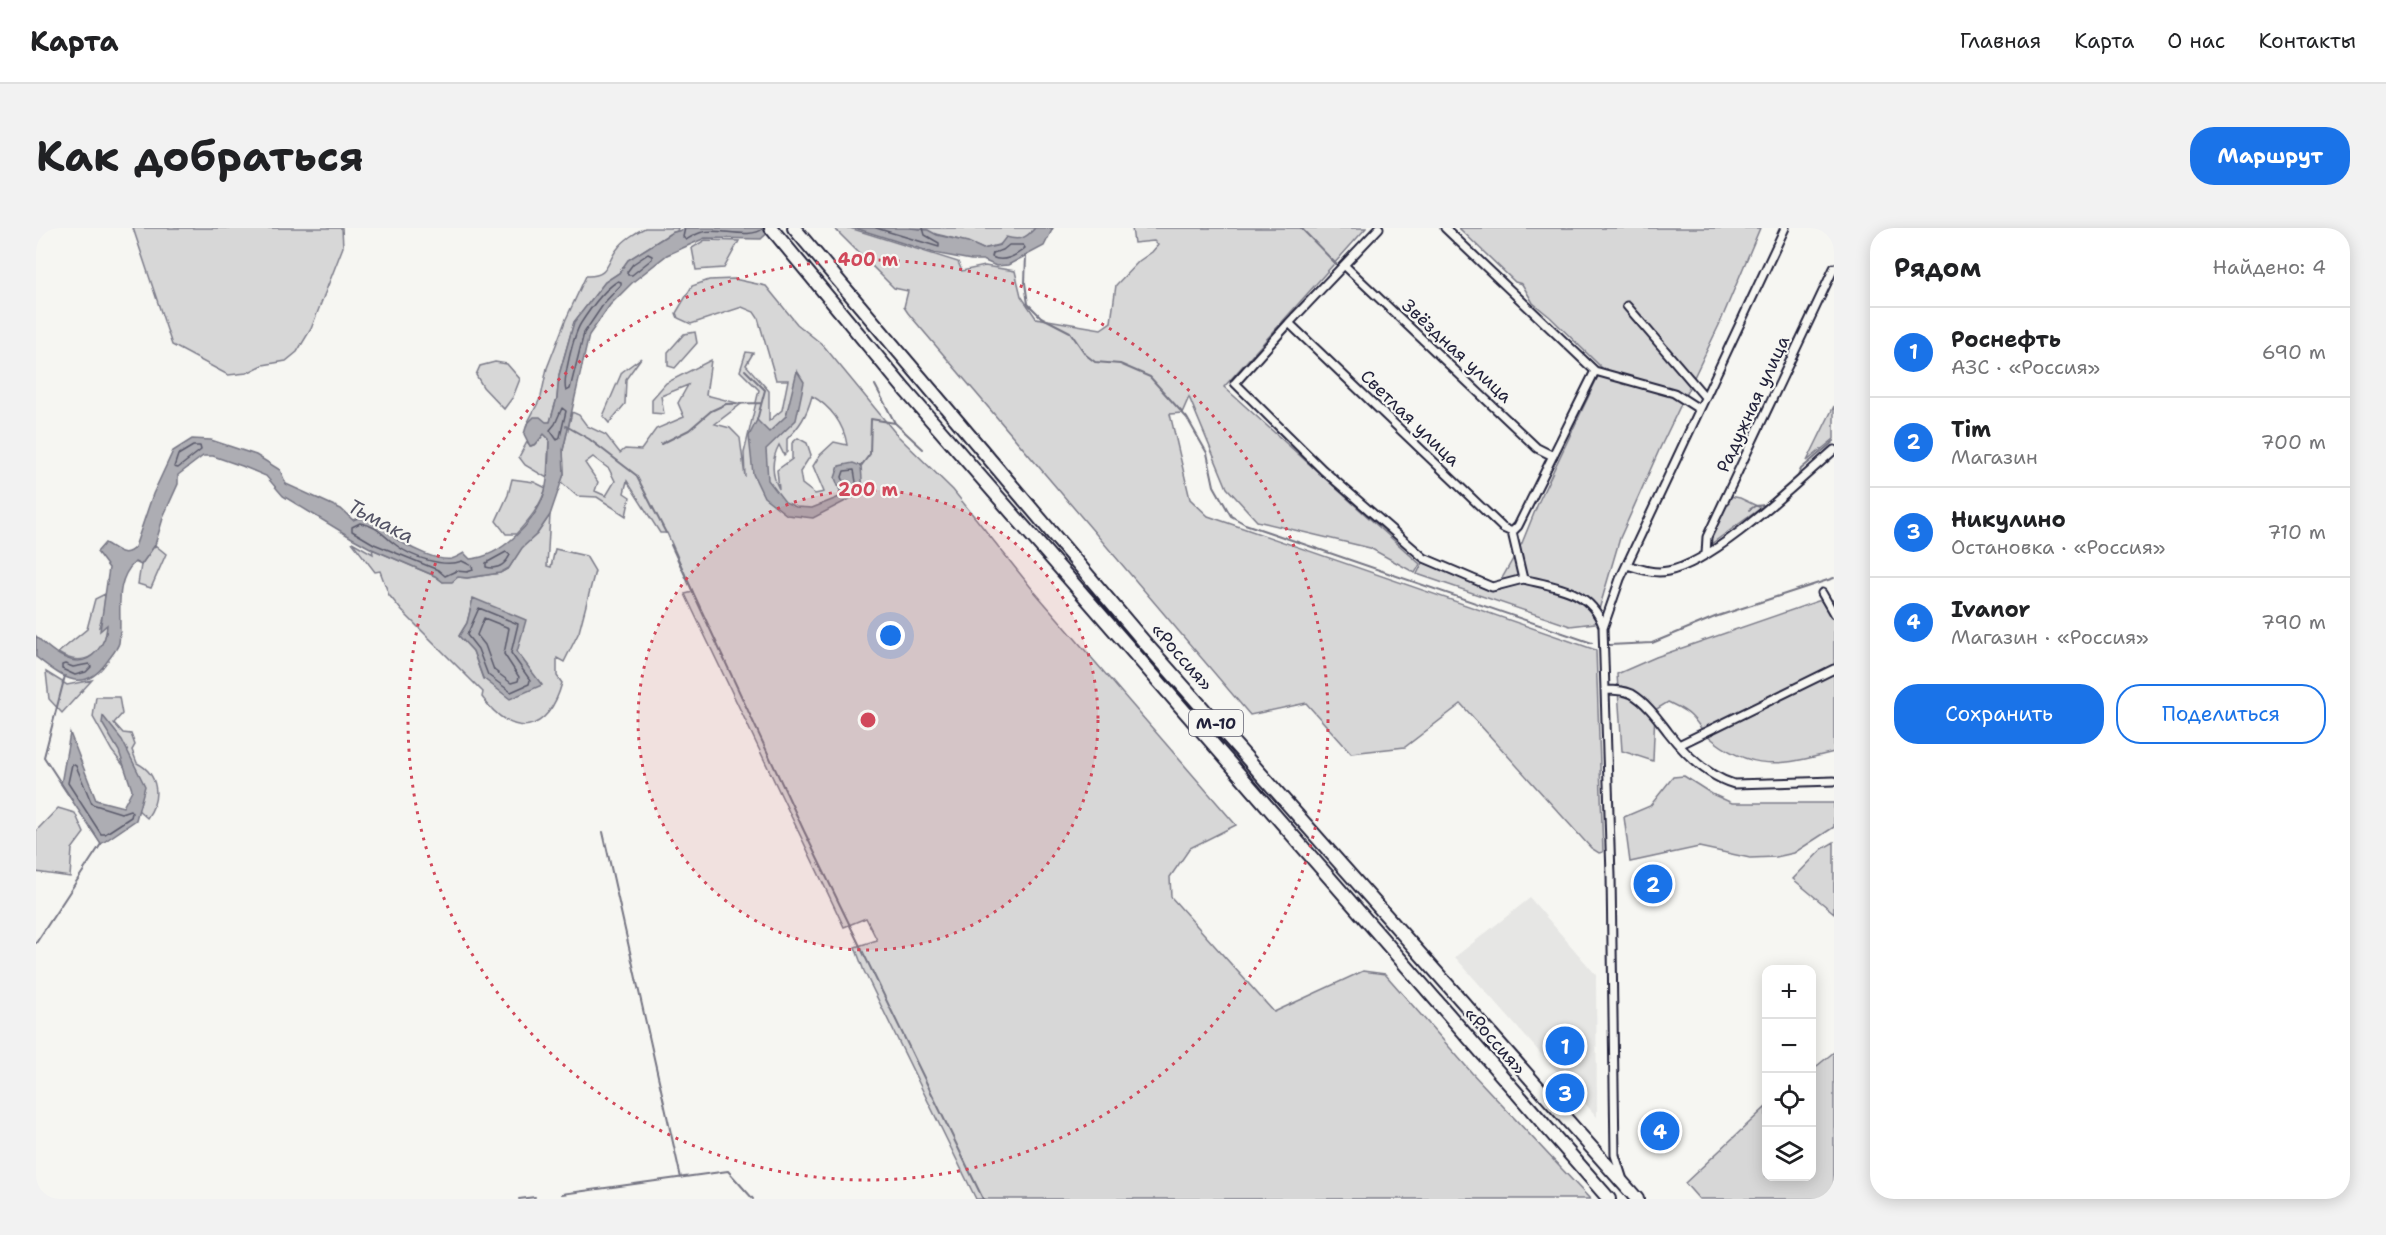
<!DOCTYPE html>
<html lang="ru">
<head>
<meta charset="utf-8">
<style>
  body { margin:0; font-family:"Shantell Sans",sans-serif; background:#f2f2f2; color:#202124 }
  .controls { position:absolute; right:18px; bottom:18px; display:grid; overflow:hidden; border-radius:12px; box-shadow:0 3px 15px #0003 }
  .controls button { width:54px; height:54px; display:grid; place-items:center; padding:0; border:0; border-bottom:2px solid #e0e0e0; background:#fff; color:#202124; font:30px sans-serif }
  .you { position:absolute; left:855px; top:408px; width:21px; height:21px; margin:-15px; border:4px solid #fff; border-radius:50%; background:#1a73e8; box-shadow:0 0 0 9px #1a73e833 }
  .badge { display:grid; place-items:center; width:39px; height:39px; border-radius:50%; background:#1a73e8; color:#fff; font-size:20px; font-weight:700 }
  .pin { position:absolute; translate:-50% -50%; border:3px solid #fff; box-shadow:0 2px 6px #0006 }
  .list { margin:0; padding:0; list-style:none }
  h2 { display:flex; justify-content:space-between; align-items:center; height:78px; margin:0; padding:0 24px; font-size:26px }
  h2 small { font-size:20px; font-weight:400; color:#757577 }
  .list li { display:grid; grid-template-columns:39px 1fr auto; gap:18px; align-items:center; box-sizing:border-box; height:90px; padding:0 24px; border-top:2px solid #e0e0e0 }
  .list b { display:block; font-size:22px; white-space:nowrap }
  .list p { margin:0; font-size:20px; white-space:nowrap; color:#757577 }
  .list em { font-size:20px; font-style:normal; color:#757577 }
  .actions { display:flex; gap:12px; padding:18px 24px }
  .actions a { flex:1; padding:14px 0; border:2px solid #1a73e8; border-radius:24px; text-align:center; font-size:21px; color:#1a73e8 }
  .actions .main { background:#1a73e8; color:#fff }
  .icon { flex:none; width:33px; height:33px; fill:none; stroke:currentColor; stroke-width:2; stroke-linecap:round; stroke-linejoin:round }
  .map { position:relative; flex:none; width:1798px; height:971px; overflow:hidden; border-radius:24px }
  header { display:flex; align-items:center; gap:36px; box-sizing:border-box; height:84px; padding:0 30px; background:#fff; border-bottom:2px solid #e0e0e0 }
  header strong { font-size:28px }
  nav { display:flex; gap:33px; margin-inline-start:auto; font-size:21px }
  .intro { display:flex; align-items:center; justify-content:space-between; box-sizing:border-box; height:144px; padding:0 36px }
  h1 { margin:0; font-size:42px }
  .button { padding:15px 27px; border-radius:24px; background:#1a73e8; color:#fff; font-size:21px; font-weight:700 }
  main { display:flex; gap:36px; padding:0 36px }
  aside { flex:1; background:#fff; border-radius:24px; box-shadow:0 3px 15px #0003 }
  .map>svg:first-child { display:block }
  .built { fill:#e6e6e4 }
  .green { fill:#d7d7d7; stroke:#7c7c89; stroke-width:1.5; fill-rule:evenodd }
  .water { fill:#adadb3; stroke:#757583; stroke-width:1.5 }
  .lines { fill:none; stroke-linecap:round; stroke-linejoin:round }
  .shore { stroke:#5a5a6b; stroke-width:1.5 }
  .stream { stroke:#757583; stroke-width:2 }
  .minor-casing { stroke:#22223b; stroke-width:11 }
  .trunk-casing { stroke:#22223b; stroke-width:16 }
  .minor { stroke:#f6f6f2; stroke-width:7 }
  .trunk { stroke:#f6f6f2; stroke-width:12 }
  .ring { fill:none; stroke:#d1495b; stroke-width:3; stroke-dasharray:3 6 }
  .labels { text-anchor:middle; stroke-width:4.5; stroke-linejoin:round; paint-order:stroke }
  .shield { fill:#f6f6f2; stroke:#626272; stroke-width:1.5 }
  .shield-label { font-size:16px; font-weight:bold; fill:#22223b }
  .street-label { font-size:18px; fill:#22223b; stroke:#f6f6f2 }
  .water-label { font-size:20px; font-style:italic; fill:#535365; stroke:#f6f6f2 }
  .centre { fill:#d1495b; stroke:#f6f6f2; stroke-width:3 }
  .ring-label { font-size:18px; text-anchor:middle; font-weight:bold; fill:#d1495b; stroke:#f6f6f2; stroke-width:4.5; stroke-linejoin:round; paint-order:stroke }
</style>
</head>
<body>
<header>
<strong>Карта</strong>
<nav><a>Главная</a><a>Карта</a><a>О нас</a><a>Контакты</a></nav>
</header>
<div class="intro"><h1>Как добраться</h1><a class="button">Маршрут</a></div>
<main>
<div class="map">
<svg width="1798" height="971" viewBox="0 0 1798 971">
  <rect width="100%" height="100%" fill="#f6f6f2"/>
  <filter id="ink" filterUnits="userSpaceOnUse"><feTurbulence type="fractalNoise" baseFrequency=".0167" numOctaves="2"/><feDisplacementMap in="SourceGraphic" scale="12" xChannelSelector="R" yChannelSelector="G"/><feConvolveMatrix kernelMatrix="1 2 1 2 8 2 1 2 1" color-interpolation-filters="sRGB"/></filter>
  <g filter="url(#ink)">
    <path class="built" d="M 1494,670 L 1560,747 L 1561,889 L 1419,729 Z"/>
    <path class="green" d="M 97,0 L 306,0 L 307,19 L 275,101 L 261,124 L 250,133 L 227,137 L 211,145 L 192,147 L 136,117 Z
      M 609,0 L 642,0 L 641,3 L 635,5 L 592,32 L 583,45 L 569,54 L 538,94 L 523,147 L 521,170 L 514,194 L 491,196 L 505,169 L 511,140 L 530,91 L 550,48 C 574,49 570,34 582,20 C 588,12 600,4 609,0 Z
      M 798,0 L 814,0 L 922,34 L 926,43 L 949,38 L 979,43 L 985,68 L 1000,90 L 1065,101 L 1075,94 L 1080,57 L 1103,33 L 1116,24 L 1122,17 L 1118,13 L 1098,15 L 1096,0 L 1330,0 L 1188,159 L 1384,336 L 1379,345 L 1334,320 L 1221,293 L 1191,260 L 1153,169 L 1146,185 L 1134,186 L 1154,271 L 1172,288 L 1560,422 L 1567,624 L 1563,625 L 1555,620 L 1425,476 L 1369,519 L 1315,525 L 1270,475 L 1214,487 L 872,85 L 868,79 L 872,63 L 858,60 Z
      M 874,0 L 999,0 L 992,9 L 947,21 C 924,10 898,6 874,0 Z
      M 1423,0 L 1724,0 L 1684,95 L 1624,220 L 1584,310 L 1559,395 L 1534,398 L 1381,346 L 1387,334 L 1459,363 L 1482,356 L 1477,350 L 1465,352 L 1486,315 L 1503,273 L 1566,140 L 1514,89 L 1497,75 L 1486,56 L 1479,54 Z
      M 669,12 L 703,13 L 688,40 L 660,42 L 656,20 Z
      M 698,51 L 730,58 L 761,96 L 787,117 L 861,207 L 917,262 L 997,362 L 1200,597 L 1154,620 L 1134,649 L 1135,669 L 1238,784 L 1327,743 L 1349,746 L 1436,845 L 1554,971 L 940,971 L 828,743 L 819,719 L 841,712 L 830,690 L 808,699 L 649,366 L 657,364 L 631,305 L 624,305 L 591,253 L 588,265 L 594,269 L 590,288 L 561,269 L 541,268 L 525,254 L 528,246 L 527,222 L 536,184 L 543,187 L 551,198 L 570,207 L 584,225 L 589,221 L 605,222 L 620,201 L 648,189 L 642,175 L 652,157 L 625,168 L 628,186 L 616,185 L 616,171 L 630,155 L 675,132 L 670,167 L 705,176 L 679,196 L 694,200 L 704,210 L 709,249 L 708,225 L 723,162 L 704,143 L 710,124 L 717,125 L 710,137 L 733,163 L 733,193 L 746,182 L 752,152 L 740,152 L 722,90 L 718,84 L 706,79 L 655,96 L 642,90 L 640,85 L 656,58 L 673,52 ZM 776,168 C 794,178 808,196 811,217 L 798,214 L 784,227 L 777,238 L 788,264 L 779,266 L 766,256 L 764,244 L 775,227 L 771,215 L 762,210 L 756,215 L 756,231 L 741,242 L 743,261 C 735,246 735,232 743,217 L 748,227 L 751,224 L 751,211 C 764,198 771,187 776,168 ZM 557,229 L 573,241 L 579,253 L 570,268 L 559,263 L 562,254 L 549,235 Z
      M 659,104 L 661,115 L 639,140 L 632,138 L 632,124 L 648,106 Z
      M 605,130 L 590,151 L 589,176 L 573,195 L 567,188 L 586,144 Z
      M 459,134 L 471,136 L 484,151 L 477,169 L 468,181 L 447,159 L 440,147 L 444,138 Z
      M 1798,178 L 1798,211 L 1771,233 Z
      M 508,206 L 513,211 L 511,250 L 489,237 L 483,229 L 491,214 L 495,218 L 500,216 Z
      M 476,251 L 498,254 L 510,260 C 504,279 493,292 480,306 L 470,306 L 460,293 L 472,267 Z
      M 1694,268 L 1704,270 L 1725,280 L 1675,316 L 1675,308 Z
      M 514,287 L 511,338 L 515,339 L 519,321 L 550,328 L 559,343 L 543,404 L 528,434 L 521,430 L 521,448 L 526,455 C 512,506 477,512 446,469 L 447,464 L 366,383 L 353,367 L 344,343 L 339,344 L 316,314 L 337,326 L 336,321 L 399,348 L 407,354 L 422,349 L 431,350 L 464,345 L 473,340 L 486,319 L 501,306 ZM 437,371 L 481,424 L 505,457 L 447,451 L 437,423 L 423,408 L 431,395 Z
      M 119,317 L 130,326 L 115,360 L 102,356 L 105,337 Z
      M 69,366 L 68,382 L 63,399 L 71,396 C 71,424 48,442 22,425 L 51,401 L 59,371 Z
      M 1798,372 L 1798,524 C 1747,537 1714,545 1671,507 C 1665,501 1661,494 1656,489 C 1650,482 1640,478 1632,474 L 1619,482 L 1617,533 L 1586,523 L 1581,446 L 1620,429 L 1782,373 Z
      M 10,444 L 31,457 L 56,452 L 26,485 L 13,471 Z
      M 60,469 L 83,469 L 86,486 L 78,495 L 87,505 L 95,506 L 99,517 L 96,522 L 101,535 C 123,546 125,571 111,590 L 100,580 L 102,556 L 76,523 L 57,489 Z
      M 1648,548 L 1676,566 L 1696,575 L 1798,575 L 1798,599 L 1758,625 L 1740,629 L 1714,630 L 1663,619 L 1594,634 L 1588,589 L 1614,578 L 1637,549 Z
      M 22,580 L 39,585 L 48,605 L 36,621 L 34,649 L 0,644 L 0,603 Z
      M 1798,614 L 1798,685 L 1757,651 L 1786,621 Z
      M 1798,824 L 1798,971 L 1663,971 L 1649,955 L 1730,879 L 1730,948 L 1776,948 L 1776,842 Z"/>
    <path class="water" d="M 652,0 L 737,0 L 725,11 L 669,10 L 631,27 L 598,53 L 574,77 L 553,107 L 527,222 L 528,246 L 514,287 L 501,306 L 486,320 L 473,340 L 464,345 L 431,350 L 422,349 L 416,354 L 407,354 L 399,348 L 336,321 L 316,310 L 247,268 L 230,248 L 206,238 L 177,228 L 167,228 L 142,247 L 142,256 L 128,287 L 119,317 L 105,337 L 99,334 C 76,355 87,388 83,415 C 81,422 74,429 70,435 C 46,468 24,447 0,429 L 0,408 C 9,417 22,429 35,432 C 56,438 71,414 71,397 L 64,403 L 73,340 L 61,324 L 69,315 C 81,321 88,331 99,319 L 117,266 L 137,223 L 156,211 L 175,212 L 220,227 L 244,242 L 250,256 L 305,281 L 317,292 C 337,281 350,305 365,314 C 377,321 401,333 415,331 C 419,330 424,327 428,325 L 434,331 C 465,329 501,293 509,263 C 513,246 513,228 513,211 L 508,206 L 500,216 L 494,218 L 488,206 L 491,196 L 498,189 L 504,189 L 510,194 L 514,194 L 521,170 L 523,147 L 538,94 L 569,54 L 583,45 L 592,32 L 635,5 Z
      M 819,0 L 874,0 L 892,2 L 901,7 L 932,14 L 947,21 L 964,17 L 970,9 C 984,13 990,10 999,0 L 1017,0 L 1008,18 L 972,37 L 960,38 L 947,32 L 935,32 L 898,25 Z
      M 761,143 L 768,154 L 760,192 L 730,221 L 732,252 L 749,274 L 760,279 L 776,280 L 806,268 L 799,250 L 803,238 L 817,235 L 825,238 L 827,264 L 777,290 L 751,287 L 728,269 L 717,246 L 713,208 L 721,192 L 733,204 L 750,188 Z
      M 437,370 L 490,392 L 481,424 L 506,457 L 474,471 L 447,450 L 437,423 L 423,408 L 431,395 Z
      M 67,488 L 86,512 L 109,558 L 100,592 L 65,616 L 25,556 L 34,505 L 60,572 L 87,579 L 96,562 L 83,523 L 66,495 Z"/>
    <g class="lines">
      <path class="shore" d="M 649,0 L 647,9 L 650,12 C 655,9 661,5 667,4 C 685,0 714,12 728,0
        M 840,0 L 903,19 L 903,15 L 889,7 L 887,0
        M 973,17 L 987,17 L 989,20 C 980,28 967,35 956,29 L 957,25 L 967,22 Z
        M 612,26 L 616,28 L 616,31 L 596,47 L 592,47 L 591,44 L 597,36 Z
        M 582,53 L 585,54 L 585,57 L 569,74 L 548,105 L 534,161 L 530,163 C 526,152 538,106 545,95 C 554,81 567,62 582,53 Z
        M 526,180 L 530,183 L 524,209 L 521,212 L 514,202 L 519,196 Z
        M 157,218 L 164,218 L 165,222 L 142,240 L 138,239 L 142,227 Z
        M 818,242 L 821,260 L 812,265 L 806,249 L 808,243 Z
        M 324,295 C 343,299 345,306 360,317 C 375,329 408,340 426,333 L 436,338 L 437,342 L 431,344 L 420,343 L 409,348 L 402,342 L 338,316 L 316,303 L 316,299 Z
        M 470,324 L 474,327 C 469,337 461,342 450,339 L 450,335 Z
        M 443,380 L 482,396 L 475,425 L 494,452 L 493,456 L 475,464 L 452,447 L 442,421 L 431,407 Z
        M 448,390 L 473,400 L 468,426 L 483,449 L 482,453 L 475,455 L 458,442 L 449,417 L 441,407 Z
        M 29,436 L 37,439 L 53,436 L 55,439 L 50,444 L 39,447 L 26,441 L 26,437 Z
        M 36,536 L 40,538 L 56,576 L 85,585 L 94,582 L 96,585 L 95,589 L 69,606 L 65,606 L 32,555 Z"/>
      <path class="stream" d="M 990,27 L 989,55 L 992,76 L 1005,89 L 1034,104 L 1050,127 L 1059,134 L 1084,136 L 1114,149 L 1151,190 L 1171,225 L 1178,258 L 1195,288 L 1209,296 L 1556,415
        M 1255,86 L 1302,38 L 1265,0
        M 709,142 L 729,162 L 721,192
        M 839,157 L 859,195 L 887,221
        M 530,198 L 553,211 L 600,247 L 630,305
        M 625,216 L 653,202 L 675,183 L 690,176 L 725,175
        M 825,238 L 834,226 L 835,191 L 859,195
        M 1713,282 L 1719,278 L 1729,277 L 1762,248 L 1765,241 L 1798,213
        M 635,317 L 768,603 L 947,971
        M 1573,417 L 1616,415 L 1679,389 L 1798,350
        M 29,448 L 8,529 L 36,572
        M 567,604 L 645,950
        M 0,715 L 65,616 L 54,599
        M 526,966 L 692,943 L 717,971
        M 483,971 L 499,969"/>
      <defs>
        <path id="minor" d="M 1343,0 L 1253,95 L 1199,155 L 1287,242 L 1388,330 L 1456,359 L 1487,351
          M 1409,0 L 1559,143 L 1638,165 L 1663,181
          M 1308,37 L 1501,220 L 1517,228
          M 1591,78 L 1669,169
          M 1253,95 L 1467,300 L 1476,304
          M 1476,304 L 1482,298 L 1559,143
          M 1476,304 L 1487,351 C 1520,359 1555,362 1567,398
          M 1670,326 L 1671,309 L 1798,40
          M 1591,337 C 1604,341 1618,346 1632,343 C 1680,334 1760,255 1798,222
          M 1786,365 L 1798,386
          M 1569,462 C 1578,462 1588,462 1596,466 C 1611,475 1622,491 1632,504 C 1649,526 1671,548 1698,556 L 1798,553
          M 1643,517 L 1798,441
          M 1586,949 L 1579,927 L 1575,648 L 1567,400 L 1584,351 L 1749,0"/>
        <path id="trunk" d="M 735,0 L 869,162 L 1573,971
          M 758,0 L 1110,416 L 1601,971"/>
      </defs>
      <use href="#minor" class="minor-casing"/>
      <use href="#trunk" class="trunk-casing"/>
      <use href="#minor" class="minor"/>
      <use href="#trunk" class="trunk"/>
    </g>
  </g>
  <circle cx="832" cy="492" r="230" fill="#d1495b" fill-opacity=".12"/>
  <g class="ring">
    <circle cx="832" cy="492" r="230"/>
    <circle cx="832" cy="492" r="460"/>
  </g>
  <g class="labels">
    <rect class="shield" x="1153" y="482" width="54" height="26" rx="4.5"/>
    <g class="shield-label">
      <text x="1180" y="501">М-10</text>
    </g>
    <g class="street-label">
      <text transform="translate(1421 123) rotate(43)" y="6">Звёздная улица</text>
      <text transform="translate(1717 176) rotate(-65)" y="6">Радужная улица</text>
      <text transform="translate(1374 190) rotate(44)" y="6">Светлая улица</text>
      <text transform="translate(1146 429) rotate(49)" y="6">«Россия»</text>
      <text transform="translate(1459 813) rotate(49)" y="6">«Россия»</text>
    </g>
    <g class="water-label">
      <text transform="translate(345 293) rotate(28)" y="7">Тьмака</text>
    </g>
  </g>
  <circle cx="832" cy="492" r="9" class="centre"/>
  <g class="ring-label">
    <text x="832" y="38">400 m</text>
    <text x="832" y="268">200 m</text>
  </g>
</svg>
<div class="controls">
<button>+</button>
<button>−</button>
<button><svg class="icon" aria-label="locate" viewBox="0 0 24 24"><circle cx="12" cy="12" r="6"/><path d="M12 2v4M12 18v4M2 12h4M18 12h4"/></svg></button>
<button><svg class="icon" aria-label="layers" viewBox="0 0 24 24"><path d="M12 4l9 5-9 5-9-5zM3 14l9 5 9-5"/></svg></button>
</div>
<div class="you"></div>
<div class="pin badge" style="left:1529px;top:818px">1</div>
<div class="pin badge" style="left:1617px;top:656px">2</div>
<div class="pin badge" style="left:1529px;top:865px">3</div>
<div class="pin badge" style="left:1624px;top:903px">4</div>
</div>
<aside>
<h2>Рядом<small>Найдено: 4</small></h2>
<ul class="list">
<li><span class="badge">1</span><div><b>Роснефть</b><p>АЗС · «Россия»</p></div><em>690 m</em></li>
<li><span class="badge">2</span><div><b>Tim</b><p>Магазин</p></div><em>700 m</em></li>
<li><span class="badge">3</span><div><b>Никулино</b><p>Остановка · «Россия»</p></div><em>710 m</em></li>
<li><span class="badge">4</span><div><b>Ivanor</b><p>Магазин · «Россия»</p></div><em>790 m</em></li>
</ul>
<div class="actions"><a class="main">Сохранить</a><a>Поделиться</a></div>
</aside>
</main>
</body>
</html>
